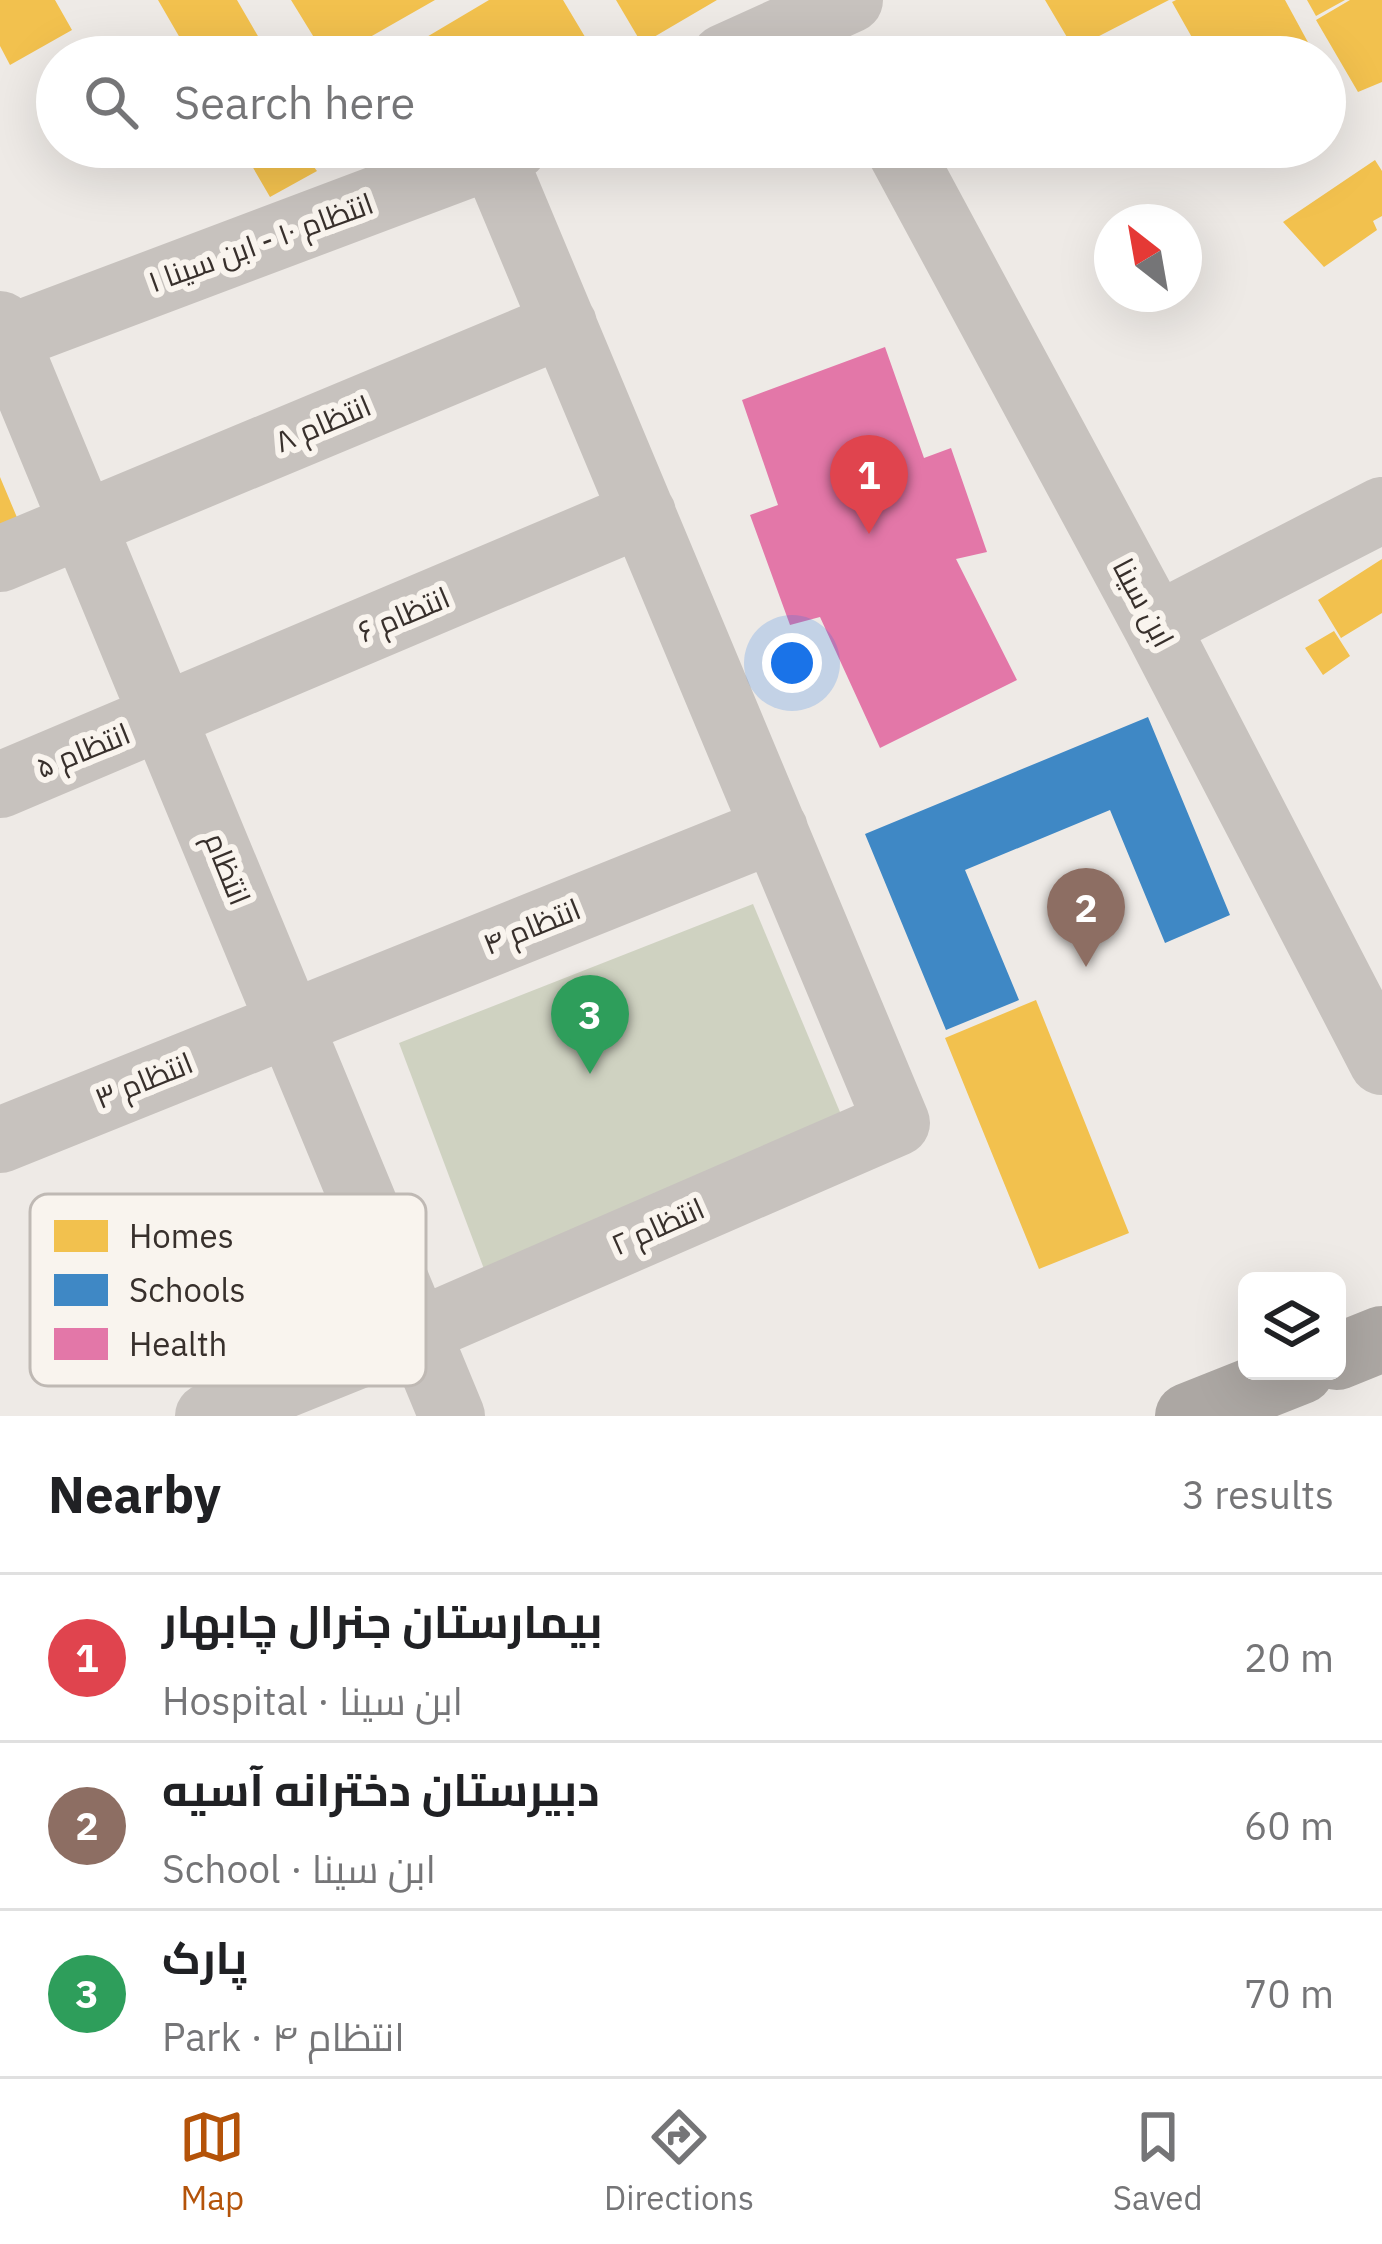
<!DOCTYPE html>
<html lang="en">
<head>
<meta charset="utf-8">
<style>
  body { margin:0; font-family:"IBM Plex Sans",Cairo,sans-serif; background:#f2f2f2; color:#202124 }
  .controls { position:absolute; right:36px; bottom:36px; display:grid; overflow:hidden; border-radius:18px; box-shadow:0 12px 48px #0002 }
  .controls button { width:108px; height:108px; display:grid; place-items:center; padding:0; border:0; border-bottom:3px solid #e0e0e0; background:#fff; color:#202124; font:60px sans-serif }
  .compass { position:absolute; left:1094px; top:204px; width:108px; height:108px; border-radius:50%; background:#fff; box-shadow:0 12px 48px #0002; rotate:329deg }
  .you { position:absolute; left:792px; top:663px; width:42px; height:42px; margin:-30px; border:9px solid #fff; border-radius:50%; background:#1a73e8; box-shadow:0 0 0 18px #1a73e833 }
  .badge { display:grid; place-items:center; width:78px; height:78px; border-radius:50%; background:#b45309; color:#fff; font-size:39px; font-weight:700 }
  .pin { position:absolute; translate:-50% -99px; filter:drop-shadow(0 3px 6px #0008) }
  .pin::after { content:''; position:absolute; top:63px; width:42px; height:36px; background:inherit; clip-path:polygon(0 0,100% 0,50% 100%) }
  .list { margin:0; padding:0; list-style:none }
  h2 { display:flex; justify-content:space-between; align-items:center; height:156px; margin:0; padding:0 48px; font-size:51px }
  h2 small { font-size:39px; font-weight:400; color:#757577 }
  .list li { display:grid; grid-template-columns:78px 1fr auto; gap:36px; align-items:center; box-sizing:border-box; height:168px; padding:0 48px; border-top:3px solid #e0e0e0 }
  .list b { display:block; font-size:45px; white-space:nowrap }
  .list p { margin:0; font-size:39px; white-space:nowrap; color:#757577 }
  .list em { font-size:39px; font-style:normal; color:#757577 }
  .icon { flex:none; width:66px; height:66px; fill:none; stroke:currentColor; stroke-width:2; stroke-linecap:round; stroke-linejoin:round }
  .map { position:relative; flex:none; width:1382px; height:1416px; overflow:hidden }
  .search { position:absolute; background:#fff; box-shadow:0 12px 48px #0002; left:36px; right:36px; top:36px; height:132px; display:flex; align-items:center; gap:30px; box-sizing:border-box; padding:0 42px; border-radius:66px; color:#757577; font-size:45px }
  .sheet { height:660px; background:#fff }
  nav { display:flex; justify-content:space-around; align-items:center; box-sizing:border-box; height:168px; border-top:3px solid #e0e0e0; background:#fff; font-size:33px; color:#757577 }
  nav a { display:grid; justify-items:center; gap:6px }
  nav .on { color:#b45309 }
  .map>svg:first-child { display:block }
  .green { fill:#cfd2c1 }
  .homes { fill:#f2c14e }
  .schools { fill:#3f88c5 }
  .health { fill:#e377a8 }
  .lines { fill:none; stroke-linecap:round; stroke-linejoin:round }
  .minor { stroke:#c7c2be; stroke-width:66 }
  .major { stroke:#aca7a3; stroke-width:66 }
  .labels { text-anchor:middle; stroke-width:12; stroke-linejoin:round; paint-order:stroke }
  .street-label { font-size:30px; fill:#38302c; stroke:#f9f4ee }
  .key { fill:#f9f4ee; stroke:#bfb9b4; stroke-width:3 }
  .key-label { font-size:33px; fill:#38302c }
</style>
</head>
<body>
<div class="map">
<svg width="1382" height="1416" viewBox="0 0 1382 1416">
  <rect width="100%" height="100%" fill="#eeeae6"/>
  <path class="green" d="M 753,904 L 845,1124 L 484,1269 L 399,1043 Z"/>
  <path class="homes" d="M 0,0 L 55,0 L 72,30 L 10,65 L 0,46 Z
    M 158,0 L 237,0 L 270,57 L 191,57 Z
    M 291,0 L 435,0 L 335,57 L 326,57 Z
    M 489,0 L 563,0 L 597,57 L 393,57 Z
    M 616,0 L 717,0 L 642,44 Z
    M 1045,0 L 1169,0 L 1074,49 Z
    M 1176,0 L 1285,0 L 1316,57 L 1203,57 L 1172,2 Z
    M 1307,0 L 1345,0 L 1316,16 Z
    M 1350,0 L 1382,0 L 1382,82 L 1358,92 L 1316,20 Z
    M 241,147 L 323,147 L 308,159 L 317,171 L 270,197 Z
    M 1375,160 L 1382,171 L 1382,216 L 1373,221 L 1377,230 L 1324,267 L 1283,222 Z
    M 0,477 L 29,546 L 0,558 Z
    M 1382,559 L 1382,613 L 1341,638 L 1318,600 Z
    M 1334,631 L 1350,656 L 1323,675 L 1305,648 Z
    M 1036,1000 L 1129,1233 L 1039,1269 L 945,1038 Z"/>
  <path class="schools" d="M 1148,717 L 1230,915 L 1165,943 L 1110,810 L 965,870 L 1019,1000 L 946,1030 L 865,834 Z"/>
  <path class="health" d="M 885,347 L 924,458 L 951,448 L 987,552 L 956,559 L 1017,680 L 880,748 L 820,617 L 790,625 L 750,515 L 778,505 L 742,400 Z"/>
  <g class="lines">
    <path class="minor" d="M 724,57 L 850,0
      M 898,147 L 1156,626 L 1382,1062
      M 0,324 L 452,1416
      M 0,341 L 515,147
      M 0,559 L 564,324
      M 1156,626 L 1382,510
      M 0,785 L 643,513
      M 0,1140 L 775,829
      M 208,1416 L 419,1331 L 897,1123 L 493,156"/>
    <path class="major" d="M 1337,1357 L 1382,1339
      M 1188,1416 L 1301,1371"/>
  </g>
  <g class="labels">
    <g class="street-label">
      <text transform="translate(261 243) rotate(-20)" y="10">انتظام ۱۰ - ابن سینا ۱</text>
      <text transform="translate(323 424) rotate(-23)" y="10">انتظام ۸</text>
      <text transform="translate(1143 603) rotate(62)" y="10">ابن سینا</text>
      <text transform="translate(404 615) rotate(-23)" y="10">انتظام ۶</text>
      <text transform="translate(83 751) rotate(-22)" y="10">انتظام ۵</text>
      <text transform="translate(227 869) rotate(68)" y="10">انتظام</text>
      <text transform="translate(532 927) rotate(-22)" y="10">انتظام ۴</text>
      <text transform="translate(144 1081) rotate(-22)" y="10">انتظام ۳</text>
      <text transform="translate(658 1227) rotate(-24)" y="10">انتظام ۲</text>
    </g>
  </g>
  <rect x="30" y="1194" width="396" height="192" rx="18" class="key"/>
  <rect x="54" y="1220" width="54" height="32" fill="#f2c14e"/>
  <rect x="54" y="1274" width="54" height="32" fill="#3f88c5"/>
  <rect x="54" y="1328" width="54" height="32" fill="#e377a8"/>
  <g class="key-label">
    <text x="129" y="1248">Homes</text>
    <text x="129" y="1302">Schools</text>
    <text x="129" y="1356">Health</text>
  </g>
</svg>
<div class="controls">
<button><svg class="icon" aria-label="layers" viewBox="0 0 24 24"><path d="M12 4l9 5-9 5-9-5zM3 14l9 5 9-5"/></svg></button>
</div>
<svg class="compass" viewBox="-18 -18 36 36"><path d="M0-13l5 13h-10z" fill="#e53935"/><path d="M0 13l5-13h-10z" fill="#757577"/></svg>
<div class="you"></div>
<div class="pin badge" style="left:869px;top:534px;background:#e0444e">1</div>
<div class="pin badge" style="left:1086px;top:967px;background:#8d6e63">2</div>
<div class="pin badge" style="left:590px;top:1074px;background:#2e9e5b">3</div>
<div class="search"><svg class="icon" aria-label="search" viewBox="0 0 24 24"><circle cx="10" cy="10" r="6"/><path d="M15 15l6 6"/></svg>Search here</div>
</div>
<section class="sheet">
<h2>Nearby<small>3 results</small></h2>
<ul class="list">
<li><span class="badge" style="background:#e0444e">1</span><div><b>بیمارستان جنرال چابهار</b><p>Hospital · ابن سینا</p></div><em>20 m</em></li>
<li><span class="badge" style="background:#8d6e63">2</span><div><b>دبیرستان دخترانه آسیه</b><p>School · ابن سینا</p></div><em>60 m</em></li>
<li><span class="badge" style="background:#2e9e5b">3</span><div><b>پارک</b><p>Park · انتظام ۴</p></div><em>70 m</em></li>
</ul>
</section>
<nav>
<a class="on"><svg class="icon" aria-label="map" viewBox="0 0 24 24"><path d="M3 6l6-2 6 2 6-2v14l-6 2-6-2-6 2zM9 4v14M15 6v14"/></svg>Map</a>
<a><svg class="icon" aria-label="directions" viewBox="0 0 24 24"><path d="M12 3l9 9-9 9-9-9zM9 14v-3h6M13 9l2 2-2 2"/></svg>Directions</a>
<a><svg class="icon" aria-label="saved" viewBox="0 0 24 24"><path d="M7 4h10v16l-5-4-5 4z"/></svg>Saved</a>
</nav>
</body>
</html>
